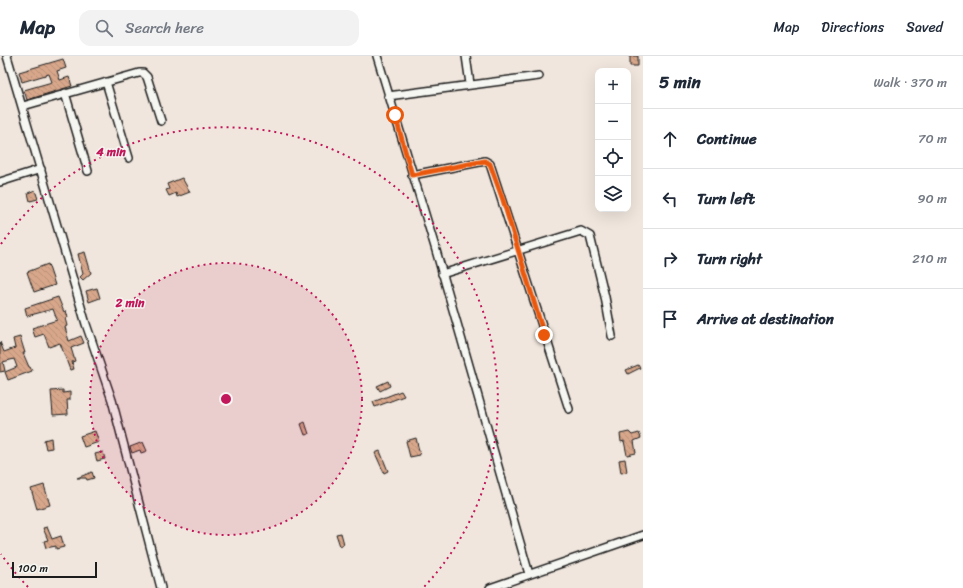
<!DOCTYPE html>
<html lang="en">
<head>
<meta charset="utf-8">
<style>
  body { margin:0; font-family:Sriracha,sans-serif; background:#f2f2f3; color:#1f2937 }
  .controls { position:absolute; right:12px; top:12px; display:grid; overflow:hidden; border-radius:8px; box-shadow:0 4px 16px #0002 }
  .controls button { width:36px; height:36px; display:grid; place-items:center; padding:0; border:0; border-bottom:1px solid #e0e1e3; background:#fff; color:#1f2937; font:20px sans-serif }
  .scale { position:absolute; left:12px; bottom:10px; width:85px; box-sizing:border-box; padding-left:4px; border:2px solid #1c1c1c; border-top:0; font-size:11px; line-height:14px; white-space:nowrap; color:#1c1c1c; -webkit-text-stroke:3px #f6f6f2; paint-order:stroke }
  .stop { position:absolute; width:12px; height:12px; margin:-9px; border:3px solid #ea580c; border-radius:50%; background:#fff }
  .stop.end { background:#ea580c; border-color:#fff; box-shadow:0 1px 4px #0008 }
  .list { margin:0; padding:0; list-style:none }
  h2 { display:flex; justify-content:space-between; align-items:center; height:52px; margin:0; padding:0 16px; font-size:17px }
  h2 small { font-size:13px; font-weight:400; color:#747a83 }
  .list li { display:grid; grid-template-columns:26px 1fr auto; gap:12px; align-items:center; box-sizing:border-box; height:60px; padding:0 16px; border-top:1px solid #e0e1e3 }
  .list b { display:block; font-size:15px; white-space:nowrap }
  .list em { font-size:13px; font-style:normal; color:#747a83 }
  .icon { flex:none; width:22px; height:22px; fill:none; stroke:currentColor; stroke-width:2; stroke-linecap:round; stroke-linejoin:round }
  .map { position:relative; flex:none; width:643px; height:532px; overflow:hidden }
  header { display:flex; align-items:center; gap:24px; box-sizing:border-box; height:56px; padding:0 20px; background:#fff; border-bottom:1px solid #e0e1e3 }
  header strong { font-size:19px }
  nav { display:flex; gap:22px; margin-inline-start:auto; font-size:14px }
  .search { width:280px; height:36px; background:#f2f2f3; display:flex; align-items:center; gap:10px; box-sizing:border-box; padding:0 14px; border-radius:12px; color:#747a83; font-size:15px }
  main { display:flex }
  aside { flex:1; background:#fff }
  .map>svg:first-child { display:block }
  .building { fill:url(#building-back-hatch); stroke:#1c1c1c }
  .lines { fill:none; stroke-linecap:round; stroke-linejoin:round }
  .minor-casing { stroke:#1c1c1c; stroke-width:10 }
  .minor { stroke:#f6f6f2; stroke-width:7 }
  .route { stroke:#ea580c; stroke-width:5 }
  .ring { fill:none; stroke:#c2185b; stroke-width:2; stroke-dasharray:2 4 }
  .centre { fill:#c2185b; stroke:#f6f6f2; stroke-width:2 }
  .ring-label { font-size:12px; text-anchor:middle; font-weight:bold; fill:#c2185b; stroke:#f6f6f2; stroke-width:3; stroke-linejoin:round; paint-order:stroke }
</style>
</head>
<body>
<header>
<strong>Map</strong>
<div class="search"><svg class="icon" aria-label="search" viewBox="0 0 24 24"><circle cx="10" cy="10" r="6"/><path d="M15 15l6 6"/></svg>Search here</div>
<nav><a>Map</a><a>Directions</a><a>Saved</a></nav>
</header>
<main>
<div class="map">
<svg width="643" height="532" viewBox="0 0 643 532">
  <defs>
    <pattern id="building-back-hatch" width="6" height="6" patternUnits="userSpaceOnUse"><rect width="6" height="6" fill="#d8a78b"/><path d="M-1 5l2 2M0 0l6 6M5-1l2 2" fill="none" stroke="#b98f77"/></pattern>
  </defs>
  <rect width="100%" height="100%" fill="#f0e6dd"/>
  <filter id="ink" filterUnits="userSpaceOnUse"><feTurbulence type="fractalNoise" baseFrequency=".025" numOctaves="2"/><feDisplacementMap in="SourceGraphic" scale="8" xChannelSelector="R" yChannelSelector="G"/><feConvolveMatrix kernelMatrix="1 2 1 2 8 2 1 2 1" color-interpolation-filters="sRGB"/></filter>
  <g filter="url(#ink)">
    <path class="building" d="M 630,0 L 638,0 L 638,10 L 630,10 Z
      M 63,3 L 66,12 L 57,15 L 60,24 L 69,21 L 72,30 L 27,44 L 24,34 L 52,26 L 49,18 L 22,26 L 19,16 Z
      M 182,122 L 190,136 L 177,141 L 176,137 L 169,140 L 166,134 L 169,133 L 167,128 Z
      M 35,134 L 38,143 L 30,145 L 28,137 Z
      M 85,196 L 91,217 L 83,224 L 80,221 L 83,218 L 78,198 Z
      M 48,208 L 55,229 L 34,236 L 27,216 Z
      M 97,232 L 100,242 L 89,246 L 86,235 Z
      M 58,241 L 64,256 L 66,255 L 68,261 L 65,262 L 67,270 L 65,271 L 69,285 L 81,280 L 84,287 L 71,292 L 75,305 L 72,306 L 74,313 L 70,314 L 60,287 L 49,291 L 44,278 L 35,281 L 32,272 L 57,264 L 53,253 L 27,260 L 25,252 Z
      M 20,281 L 25,297 L 23,297 L 29,311 L 30,311 L 32,315 L 8,324 L 5,316 L 17,311 L 14,303 L 3,306 L 5,315 L 0,316 L 0,286 L 4,296 L 15,292 L 13,283 Z
      M 638,309 L 640,312 L 628,318 L 626,314 Z
      M 388,325 L 390,330 L 380,335 L 377,330 Z
      M 63,334 L 63,337 L 70,336 L 70,344 L 67,344 L 68,358 L 53,359 L 51,335 Z
      M 401,335 L 404,340 L 375,351 L 373,346 Z
      M 305,366 L 309,378 L 305,379 L 301,368 Z
      M 95,375 L 99,386 L 84,391 L 80,380 Z
      M 629,376 L 632,379 L 639,377 L 641,382 L 634,385 L 636,397 L 627,399 L 624,385 L 621,386 L 620,378 Z
      M 51,382 L 52,392 L 46,393 L 44,384 Z
      M 416,382 L 420,399 L 410,401 L 406,385 Z
      M 143,386 L 147,395 L 141,397 L 140,394 L 132,397 L 130,391 Z
      M 380,395 L 388,415 L 384,417 L 375,397 Z
      M 103,396 L 105,403 L 97,405 L 95,398 Z
      M 625,403 L 627,416 L 621,417 L 619,404 Z
      M 92,416 L 94,422 L 87,424 L 86,422 L 77,422 Z
      M 44,429 L 50,449 L 37,453 L 31,433 Z
      M 47,471 L 52,483 L 61,480 L 64,491 L 56,493 L 56,490 L 46,492 L 44,485 L 48,484 L 43,472 Z
      M 341,477 L 344,488 L 340,490 L 336,478 Z"/>
    <g class="lines">
      <defs>
        <path id="minor" d="M 7,0 L 86,268 L 112,344 L 161,532
          M 377,0 L 435,191 L 529,518
          M 466,0 L 470,28
          M 106,26 L 129,102
          M 65,37 L 88,115
          M 388,40 L 539,20
          M 23,50 L 139,17 L 143,17 L 147,21 L 161,65
          M 412,119 L 485,105 L 490,108 L 569,353
          M 0,126 L 41,113
          M 442,218 L 581,175 L 590,180 L 605,241 L 612,280
          M 490,532 L 643,479"/>
      </defs>
      <use href="#minor" class="minor-casing"/>
      <use href="#minor" class="minor"/>
    </g>
  </g>
  <g class="lines" filter="url(#ink)">
    <path class="route" d="M 395,59 L 412,119 L 485,105 L 490,108 L 503,144 L 544,279"/>
  </g>
  <circle cx="226" cy="343" r="136" fill="#c2185b" fill-opacity=".12"/>
  <g class="ring">
    <circle cx="226" cy="343" r="136"/>
    <path d="M28 531A273 273 0 0 1 1 498M1 188A273 273 0 1 1 424 531"/>
  </g>
  <circle cx="226" cy="343" r="6" class="centre"/>
  <g class="ring-label">
    <text x="111" y="100">4 min</text>
    <text x="130" y="251">2 min</text>
  </g>
</svg>
<div class="controls">
<button>+</button>
<button>−</button>
<button><svg class="icon" aria-label="locate" viewBox="0 0 24 24"><circle cx="12" cy="12" r="6"/><path d="M12 2v4M12 18v4M2 12h4M18 12h4"/></svg></button>
<button><svg class="icon" aria-label="layers" viewBox="0 0 24 24"><path d="M12 4l9 5-9 5-9-5zM3 14l9 5 9-5"/></svg></button>
</div>
<div class="scale">100 m</div>
<div class="stop" style="left:395px;top:59px"></div>
<div class="stop end" style="left:544px;top:279px"></div>
</div>
<aside>
<h2>5 min<small>Walk · 370 m</small></h2>
<ul class="list">
<li><svg class="icon" aria-label="ahead" viewBox="0 0 24 24"><path d="M12 20V5M6 11l6-6 6 6"/></svg><div><b>Continue</b></div><em>70 m</em></li>
<li><svg class="icon" aria-label="left" viewBox="0 0 24 24"><path d="M17 20v-9H6M10 6l-5 5 5 5"/></svg><div><b>Turn left</b></div><em>90 m</em></li>
<li><svg class="icon" aria-label="right" viewBox="0 0 24 24"><path d="M7 20v-9h11M14 6l5 5-5 5"/></svg><div><b>Turn right</b></div><em>210 m</em></li>
<li><svg class="icon" aria-label="arrive" viewBox="0 0 24 24"><path d="M6 21V4h12l-3 4 3 4H6"/></svg><div><b>Arrive at destination</b></div></li>
</ul>
</aside>
</main>
</body>
</html>
